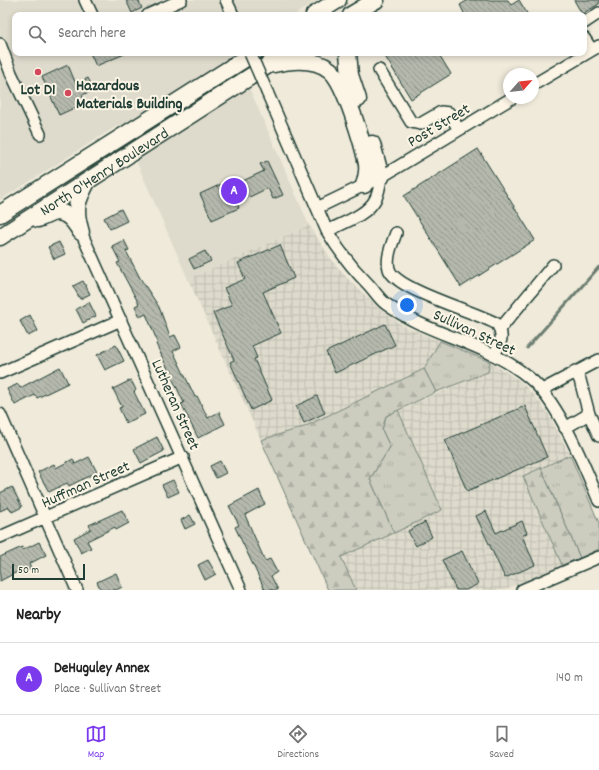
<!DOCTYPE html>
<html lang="en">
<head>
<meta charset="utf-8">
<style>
  body { margin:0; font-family:Dekko,sans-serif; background:#f2f2f2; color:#222 }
  .compass { position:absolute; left:503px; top:68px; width:36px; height:36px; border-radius:50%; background:#fff; box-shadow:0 2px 6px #0003; rotate:63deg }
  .scale { position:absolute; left:12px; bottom:10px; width:73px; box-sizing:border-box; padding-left:4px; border:2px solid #1f3d34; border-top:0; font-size:11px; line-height:14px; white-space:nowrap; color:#1f3d34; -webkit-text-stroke:3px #fcf5e5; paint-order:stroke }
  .you { position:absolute; left:407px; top:305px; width:14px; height:14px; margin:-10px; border:3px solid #fff; border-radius:50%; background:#1a73e8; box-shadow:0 0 0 6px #1a73e833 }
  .badge { display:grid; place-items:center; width:26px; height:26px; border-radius:50%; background:#7c3aed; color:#fff; font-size:13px; font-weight:700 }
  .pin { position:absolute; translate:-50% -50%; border:2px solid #fff; box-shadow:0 1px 4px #0006 }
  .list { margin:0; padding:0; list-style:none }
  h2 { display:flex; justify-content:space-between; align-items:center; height:52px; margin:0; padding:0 16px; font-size:17px }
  h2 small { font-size:13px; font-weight:400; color:#767676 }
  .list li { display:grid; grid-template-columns:26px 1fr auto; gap:12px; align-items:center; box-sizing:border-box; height:72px; padding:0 16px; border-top:1px solid #e0e0e0 }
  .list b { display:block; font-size:15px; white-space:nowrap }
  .list p { margin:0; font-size:13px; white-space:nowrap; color:#767676 }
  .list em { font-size:13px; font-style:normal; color:#767676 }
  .icon { flex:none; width:22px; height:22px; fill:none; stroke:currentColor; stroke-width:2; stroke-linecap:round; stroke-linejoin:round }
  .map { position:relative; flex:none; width:599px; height:590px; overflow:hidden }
  .search { position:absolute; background:#fff; box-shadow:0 2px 6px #0003; left:12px; right:12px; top:12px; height:44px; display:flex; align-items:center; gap:10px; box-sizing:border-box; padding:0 14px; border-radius:8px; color:#767676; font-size:15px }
  .sheet { height:124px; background:#fff }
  nav { display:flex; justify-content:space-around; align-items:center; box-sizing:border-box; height:56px; border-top:1px solid #e0e0e0; background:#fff; font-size:11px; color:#767676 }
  nav a { display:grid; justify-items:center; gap:2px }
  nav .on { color:#7c3aed }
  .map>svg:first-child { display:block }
  .built { fill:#dedbcc }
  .industrial { fill:url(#industrial-grid) }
  .grass { fill:url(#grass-tufts); stroke:#76857a }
  .forest { fill:url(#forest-firs); stroke:#76857a }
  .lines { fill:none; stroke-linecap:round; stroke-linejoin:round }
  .stream { stroke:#6c7d71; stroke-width:3 }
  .building { fill:url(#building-back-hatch); stroke:#1f3d34 }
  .minor-casing { stroke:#1f3d34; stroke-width:14 }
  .highway-casing { stroke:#1f3d34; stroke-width:19 }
  .minor { stroke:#fcf5e5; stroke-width:11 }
  .highway { stroke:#fcf5e5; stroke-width:16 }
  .minor-bridge-casing { stroke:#1f3d34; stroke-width:14; stroke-linecap:butt }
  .minor-bridge { stroke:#fcf5e5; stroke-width:11 }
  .poi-dot { fill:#d1495b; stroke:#fcf5e5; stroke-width:1.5 }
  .labels { text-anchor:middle; stroke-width:4; stroke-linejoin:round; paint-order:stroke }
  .poi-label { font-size:16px; font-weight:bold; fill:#1f3d34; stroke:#fcf5e5; text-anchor:start }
  .street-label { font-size:16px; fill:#1f3d34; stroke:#fcf5e5 }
</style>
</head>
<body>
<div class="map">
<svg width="599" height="590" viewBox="0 0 599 590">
  <defs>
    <pattern id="industrial-grid" width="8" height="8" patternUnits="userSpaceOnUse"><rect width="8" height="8" fill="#dedbcc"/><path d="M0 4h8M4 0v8" fill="none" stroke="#bebdb0"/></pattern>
    <pattern id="grass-tufts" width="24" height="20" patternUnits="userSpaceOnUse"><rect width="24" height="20" fill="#cccdbf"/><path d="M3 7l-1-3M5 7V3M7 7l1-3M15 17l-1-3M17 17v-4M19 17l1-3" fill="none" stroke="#afb1a5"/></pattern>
    <pattern id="forest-firs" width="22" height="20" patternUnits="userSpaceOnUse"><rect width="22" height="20" fill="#cccdbf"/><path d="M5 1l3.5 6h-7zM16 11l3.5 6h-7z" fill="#afb1a5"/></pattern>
    <pattern id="building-back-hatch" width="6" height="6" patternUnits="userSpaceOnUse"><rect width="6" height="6" fill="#b5b9ad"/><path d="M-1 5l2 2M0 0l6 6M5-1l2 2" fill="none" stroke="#93988e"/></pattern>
  </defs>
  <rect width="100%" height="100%" fill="#efeada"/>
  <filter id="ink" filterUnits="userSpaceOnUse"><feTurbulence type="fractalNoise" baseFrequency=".025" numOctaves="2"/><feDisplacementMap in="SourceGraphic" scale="8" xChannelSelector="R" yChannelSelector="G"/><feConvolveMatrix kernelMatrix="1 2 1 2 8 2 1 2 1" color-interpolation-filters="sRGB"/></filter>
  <g filter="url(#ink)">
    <path class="built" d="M 0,0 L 318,0 L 294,15 L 15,15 L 15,53 L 234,53 L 309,225 L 188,279 L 120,124 L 0,200 Z"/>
    <path class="industrial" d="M 309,225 L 331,259 L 348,279 L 381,310 L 404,326 L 440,341 L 424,369 L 304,427 L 261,440 L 188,279 Z
      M 490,362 L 520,381 L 534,395 L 549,415 L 570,455 L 523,476 L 562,565 L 504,590 L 356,590 L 341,557 L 442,510 L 398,410 L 487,372 Z"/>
    <path class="grass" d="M 440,341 L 490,362 L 488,372 L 436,392 L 424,369 Z
      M 398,410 L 442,510 L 394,533 L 370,479 L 390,447 L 382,430 L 386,416 Z
      M 570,455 L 599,523 L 599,549 L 580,558 L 541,468 Z"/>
    <path class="forest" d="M 424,369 L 436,392 L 386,416 L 382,430 L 390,447 L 370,479 L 394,533 L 341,557 L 356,590 L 328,590 L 261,440 L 304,427 Z
      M 541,468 L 580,558 L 562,565 L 523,476 Z"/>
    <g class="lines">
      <path class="stream" d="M 527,348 L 599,267"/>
    </g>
    <path class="building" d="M 126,0 L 138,0 L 142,8 L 132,13 Z
      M 468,0 L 508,0 L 511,5 L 519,0 L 528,15 L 465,15 L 460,5 Z
      M 574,0 L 599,0 L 599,4 L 582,14 Z
      M 90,53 L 127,53 L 96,66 Z
      M 383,53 L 438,53 L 451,74 L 411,99 Z
      M 68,65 L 76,84 L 88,78 L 94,90 L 82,95 L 85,103 L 59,115 L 42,77 Z
      M 478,149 L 535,240 L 461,287 L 404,196 Z
      M 267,161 L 283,195 L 273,199 L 268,188 L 237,203 L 239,208 L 212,220 L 200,194 L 228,181 L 230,187 L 264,171 L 260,164 Z
      M 121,209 L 127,221 L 110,229 L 104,218 Z
      M 124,240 L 129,250 L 126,251 L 140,278 L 159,307 L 170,337 L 175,335 L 181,347 L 173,351 L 195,397 L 197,396 L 208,418 L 219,412 L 225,424 L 198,438 L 181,404 L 184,403 L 156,344 L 158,343 L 146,314 L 140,317 L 135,306 L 139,304 L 117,263 L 120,262 L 112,246 Z
      M 59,242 L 65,254 L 54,259 L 48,247 Z
      M 280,245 L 294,278 L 263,292 L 281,333 L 252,346 L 257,358 L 254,359 L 272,400 L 251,410 L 230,362 L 234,360 L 213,313 L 232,305 L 224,288 L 245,279 L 238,263 Z
      M 205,251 L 211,261 L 194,269 L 189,259 Z
      M 83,281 L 90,294 L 80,299 L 73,286 Z
      M 89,302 L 96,316 L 83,323 L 76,309 Z
      M 30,315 L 38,331 L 28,336 L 20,321 Z
      M 385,324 L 395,345 L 335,373 L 326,352 Z
      M 116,345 L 124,361 L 105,370 L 97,355 Z
      M 60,367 L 68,383 L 37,398 L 35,395 L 15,405 L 7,389 L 18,384 L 20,388 Z
      M 131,380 L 136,390 L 134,392 L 145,414 L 126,423 L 119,408 L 122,407 L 113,389 Z
      M 317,396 L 325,413 L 304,423 L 296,406 Z
      M 525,406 L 547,457 L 467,491 L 445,440 Z
      M 157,437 L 164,451 L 141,463 L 134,449 Z
      M 89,457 L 97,472 L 69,486 L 67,483 L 49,492 L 38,472 L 54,464 L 56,468 L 73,459 L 75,464 Z
      M 220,461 L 226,473 L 216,478 L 210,466 Z
      M 173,480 L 179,492 L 168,497 L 162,485 Z
      M 12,487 L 22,507 L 12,512 L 9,507 L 0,511 L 0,493 Z
      M 259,490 L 265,504 L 245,515 L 265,561 L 270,559 L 277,572 L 271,576 L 278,590 L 265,590 L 235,527 L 239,525 L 229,506 Z
      M 122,510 L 129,523 L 116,530 L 115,527 L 87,541 L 91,548 L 81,553 L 74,538 L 91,529 L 89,525 Z
      M 486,511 L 496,533 L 522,521 L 527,533 L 522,536 L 535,565 L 505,578 L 476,516 Z
      M 190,515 L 195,524 L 185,529 L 181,520 Z
      M 425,522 L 432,537 L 416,546 L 408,531 Z
      M 39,542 L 46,555 L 29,564 L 31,569 L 20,574 L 19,571 L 0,581 L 0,557 L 22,547 L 23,550 Z
      M 462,551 L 478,584 L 466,590 L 456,590 L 442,560 Z
      M 208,560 L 216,574 L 205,580 L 198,565 Z
      M 116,573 L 122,587 L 116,590 L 101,590 L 97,582 Z"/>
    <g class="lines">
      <defs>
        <path id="minor" d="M 85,0 L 92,15
          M 226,0 L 233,15
          M 148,15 L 181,0
          M 584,23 L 599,13
          M 584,38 L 592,50
          M 0,44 L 11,73 L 40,134
          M 379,70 L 411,122 L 420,124 L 441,112 L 449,113 L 459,130
          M 533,85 L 599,46
          M 267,92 L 327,231 C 339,251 352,268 368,284 C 374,290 379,299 386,304 C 431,337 492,343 534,382 C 561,408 584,465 599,501
          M 317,208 L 381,177 L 512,98
          M 327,231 C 343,223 368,215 376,198 C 379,192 380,184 381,177
          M 81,232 L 241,590
          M 396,233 C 392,244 386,257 389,269 C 395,290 477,312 497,324 C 505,336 500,344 494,355
          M 500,329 L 553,265
          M 0,373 L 121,320
          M 542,390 L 599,360
          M 0,414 L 77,590
          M 589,414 L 599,436
          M 565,428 L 589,414 L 580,380 L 575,371
          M 0,537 L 183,457
          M 522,590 L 599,557"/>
        <g id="highway">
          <path d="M 314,15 L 338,0"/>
          <path d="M 351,15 L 376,0"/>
          <path d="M 348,53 L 350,75 L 358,99"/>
          <path d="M 274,64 C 292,60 315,58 330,70 C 345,82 363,144 367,164 C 368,170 366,180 364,185"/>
          <path d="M 372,144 L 381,177"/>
          <path d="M 0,214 L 254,53"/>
          <path d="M 38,219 C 44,217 50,213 56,212 C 69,212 75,223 81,232"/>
          <path d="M 80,229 C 74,208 77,201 87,182"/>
          <path id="s1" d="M 0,237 L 287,53"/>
        </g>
      </defs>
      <use href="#minor" class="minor-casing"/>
      <use href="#highway" class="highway-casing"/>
      <use href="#minor" class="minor"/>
      <use href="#highway" class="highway"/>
      <defs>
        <path id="minor-bridge" d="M 250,53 L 267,92"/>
      </defs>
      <use href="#minor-bridge" class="minor-bridge-casing"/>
      <use href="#minor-bridge" class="minor-bridge"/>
    </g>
  </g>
  <g class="poi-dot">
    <circle cx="38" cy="72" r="4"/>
    <circle cx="68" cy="93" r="4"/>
  </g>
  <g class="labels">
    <g class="poi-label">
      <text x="76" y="90">Hazardous<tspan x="76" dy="18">Materials Building</tspan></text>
      <text x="38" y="94" text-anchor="middle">Lot D1</text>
    </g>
    <g class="street-label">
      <text transform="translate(438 124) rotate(-31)" y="6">Post Street</text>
      <text dy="6" stroke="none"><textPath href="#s1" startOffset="123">North O'Henry Boulevard</textPath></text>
      <text transform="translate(475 331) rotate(25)" y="6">Sullivan Street</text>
      <text transform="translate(177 404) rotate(66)" y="6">Lutheran Street</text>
      <text transform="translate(85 483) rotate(-24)" y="6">Huffman Street</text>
    </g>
  </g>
</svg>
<svg class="compass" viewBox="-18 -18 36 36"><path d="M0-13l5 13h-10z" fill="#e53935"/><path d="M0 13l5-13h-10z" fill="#767676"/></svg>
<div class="scale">50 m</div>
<div class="you"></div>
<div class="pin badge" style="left:234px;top:191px">A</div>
<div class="search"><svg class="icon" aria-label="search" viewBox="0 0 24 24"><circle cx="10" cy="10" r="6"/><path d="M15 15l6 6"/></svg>Search here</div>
</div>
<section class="sheet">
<h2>Nearby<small></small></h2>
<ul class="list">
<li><span class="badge">A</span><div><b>DeHuguley Annex</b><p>Place · Sullivan Street</p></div><em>140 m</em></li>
</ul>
</section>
<nav>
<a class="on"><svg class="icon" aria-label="map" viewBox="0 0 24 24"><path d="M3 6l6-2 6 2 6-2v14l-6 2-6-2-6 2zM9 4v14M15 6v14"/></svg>Map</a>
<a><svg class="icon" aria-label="directions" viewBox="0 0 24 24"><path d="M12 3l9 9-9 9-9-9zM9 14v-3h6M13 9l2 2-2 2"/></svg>Directions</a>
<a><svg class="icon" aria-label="saved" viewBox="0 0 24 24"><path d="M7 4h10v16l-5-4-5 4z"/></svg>Saved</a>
</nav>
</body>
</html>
